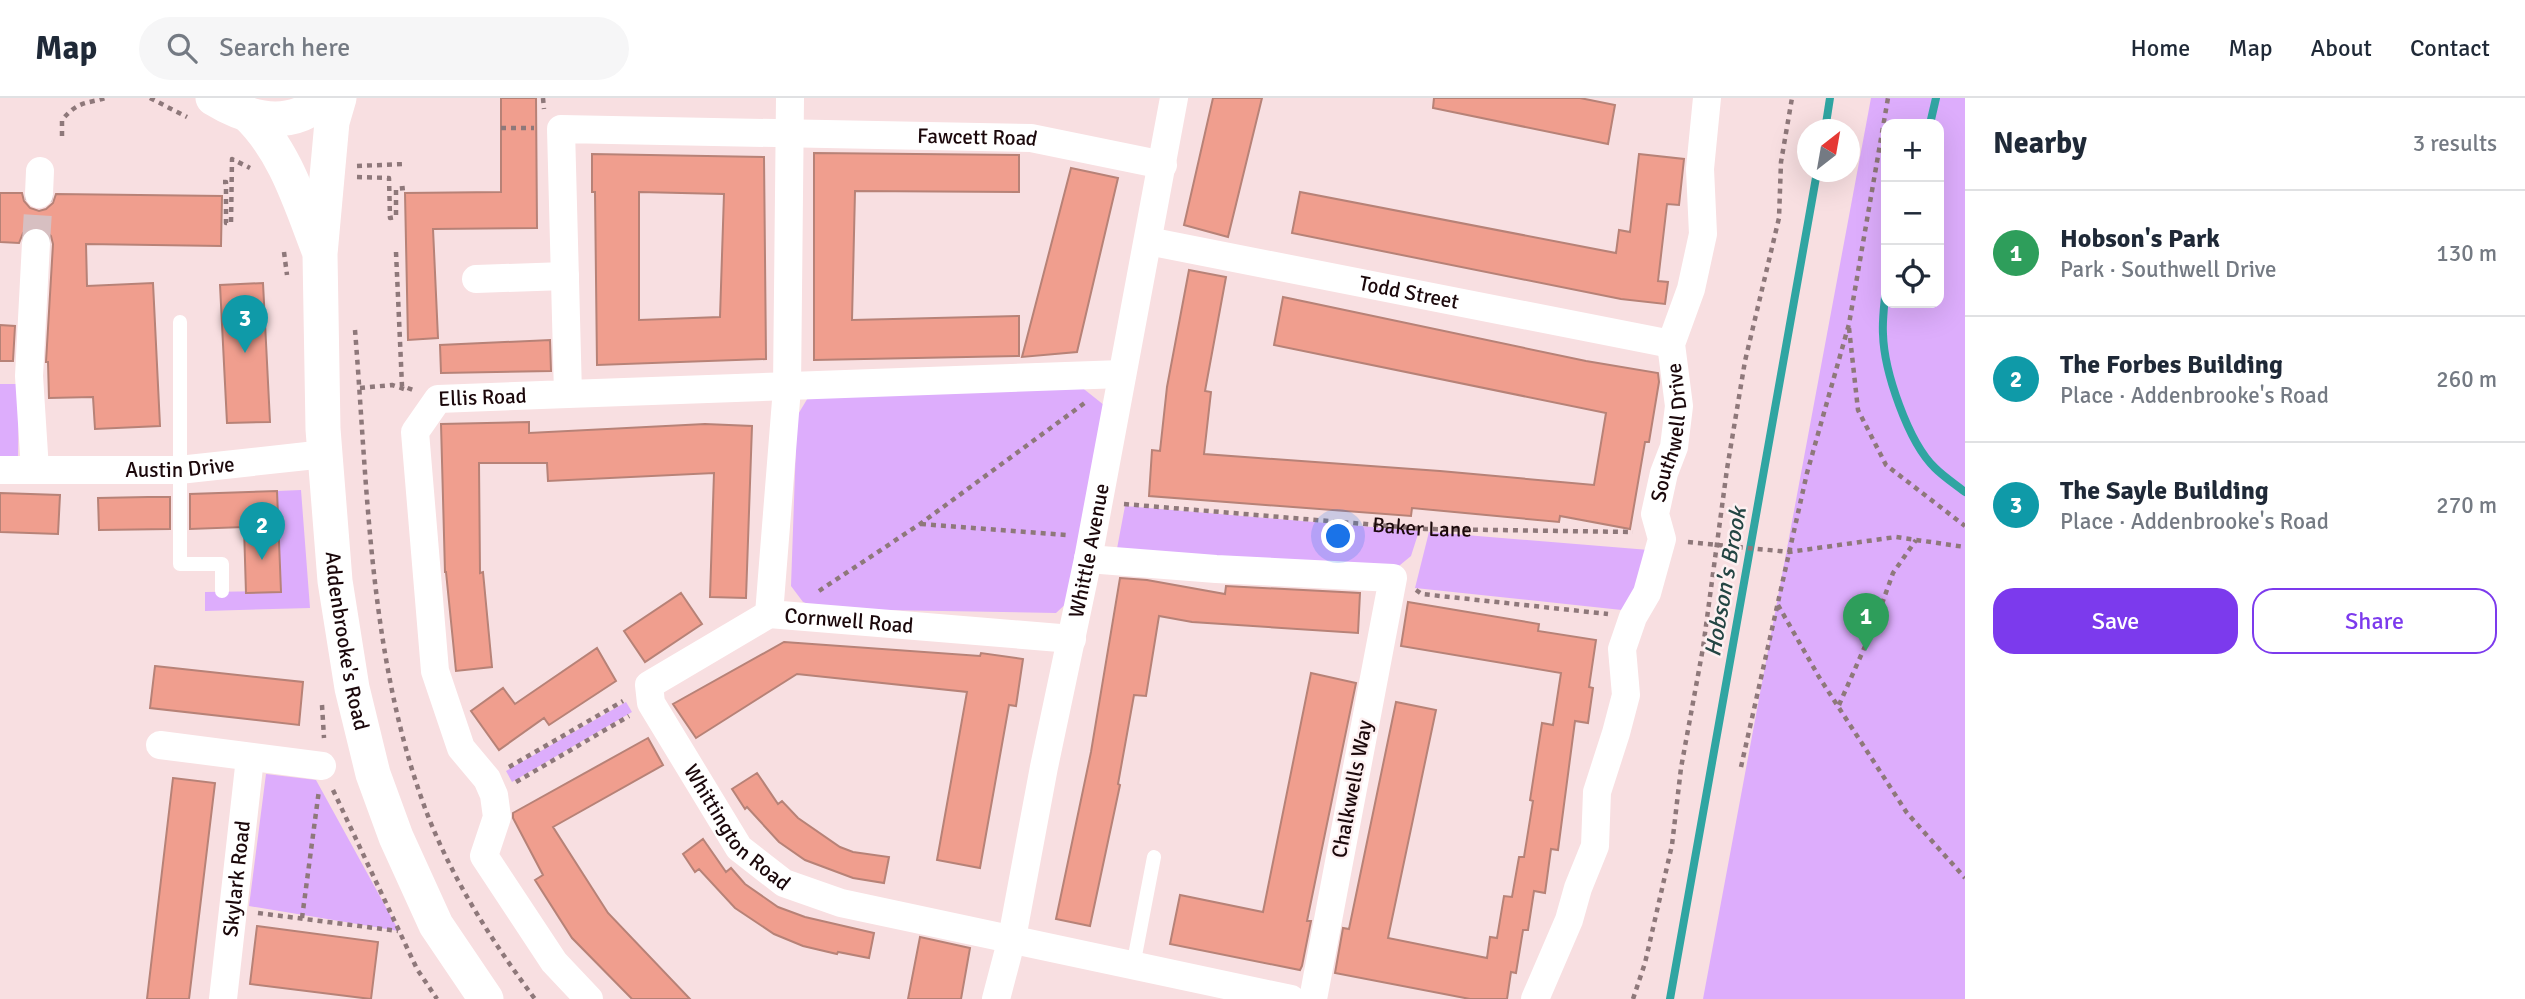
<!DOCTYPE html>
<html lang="en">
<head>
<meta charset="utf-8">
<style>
  body { margin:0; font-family:Signika,sans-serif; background:#f6f6f7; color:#1f2937 }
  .controls { position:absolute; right:21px; top:21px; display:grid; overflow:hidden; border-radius:14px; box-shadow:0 7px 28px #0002 }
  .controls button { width:63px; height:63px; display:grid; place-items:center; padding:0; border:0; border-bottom:2px solid #e0e1e3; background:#fff; color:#1f2937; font:35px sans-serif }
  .compass { position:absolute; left:1797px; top:21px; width:63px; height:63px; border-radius:50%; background:#fff; box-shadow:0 7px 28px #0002; rotate:31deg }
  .you { position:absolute; left:1339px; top:439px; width:24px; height:24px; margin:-18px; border:5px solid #fff; border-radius:50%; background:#1a73e8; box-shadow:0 0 0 10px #1a73e833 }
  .badge { display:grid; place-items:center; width:46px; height:46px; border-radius:50%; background:#7c3aed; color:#fff; font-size:23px; font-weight:700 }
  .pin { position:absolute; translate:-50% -58px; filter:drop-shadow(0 2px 4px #0008) }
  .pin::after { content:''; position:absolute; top:37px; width:24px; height:21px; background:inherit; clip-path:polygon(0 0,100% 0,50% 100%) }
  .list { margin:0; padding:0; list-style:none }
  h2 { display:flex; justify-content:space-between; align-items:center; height:91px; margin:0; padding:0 28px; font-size:30px }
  h2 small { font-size:23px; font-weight:400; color:#747a83 }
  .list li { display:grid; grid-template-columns:46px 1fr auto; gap:21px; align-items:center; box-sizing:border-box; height:126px; padding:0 28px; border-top:2px solid #e0e1e3 }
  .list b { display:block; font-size:26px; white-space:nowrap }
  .list p { margin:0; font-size:23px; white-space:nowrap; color:#747a83 }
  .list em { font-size:23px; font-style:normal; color:#747a83 }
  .actions { display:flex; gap:14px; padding:21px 28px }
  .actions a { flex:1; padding:16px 0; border:2px solid #7c3aed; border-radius:21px; text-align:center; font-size:24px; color:#7c3aed }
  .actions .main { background:#7c3aed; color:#fff }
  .icon { flex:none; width:38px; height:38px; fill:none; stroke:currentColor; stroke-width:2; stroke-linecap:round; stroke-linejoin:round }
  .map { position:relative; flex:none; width:1965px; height:901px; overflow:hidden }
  header { display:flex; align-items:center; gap:42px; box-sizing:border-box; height:98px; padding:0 35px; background:#fff; border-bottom:2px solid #e0e1e3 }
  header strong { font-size:33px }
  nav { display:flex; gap:38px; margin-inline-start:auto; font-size:24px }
  .search { width:490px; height:63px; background:#f6f6f7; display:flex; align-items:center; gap:18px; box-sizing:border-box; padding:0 24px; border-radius:38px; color:#747a83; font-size:26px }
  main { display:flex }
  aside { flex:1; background:#fff }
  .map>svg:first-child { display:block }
  .green { fill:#ddadfc; fill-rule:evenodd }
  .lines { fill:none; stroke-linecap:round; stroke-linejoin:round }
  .stream { stroke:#30a5a2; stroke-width:8 }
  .building { fill:#f09e8e; stroke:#b78277; stroke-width:2; fill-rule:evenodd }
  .minor-tunnel { stroke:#d7bfc1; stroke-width:28; stroke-dasharray:28 14; stroke-linecap:butt }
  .path { stroke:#8e787a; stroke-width:4.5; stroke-dasharray:5 5; stroke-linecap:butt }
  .service { stroke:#fff; stroke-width:14 }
  .minor { stroke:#fff; stroke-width:28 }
  .tertiary { stroke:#fff; stroke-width:35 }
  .labels { text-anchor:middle; stroke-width:5; stroke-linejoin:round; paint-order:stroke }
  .street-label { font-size:21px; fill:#1b080b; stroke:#fdf0f1 }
  .water-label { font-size:23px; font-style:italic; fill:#234543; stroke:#fdf0f1 }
</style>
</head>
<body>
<header>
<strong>Map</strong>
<div class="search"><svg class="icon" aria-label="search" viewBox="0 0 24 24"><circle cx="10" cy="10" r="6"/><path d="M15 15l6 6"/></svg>Search here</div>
<nav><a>Home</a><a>Map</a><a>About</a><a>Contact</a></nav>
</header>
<main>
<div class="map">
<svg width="1965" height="901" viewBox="0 0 1965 901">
  <rect width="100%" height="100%" fill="#f8dfe1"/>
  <path class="green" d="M 1871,0 L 1965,0 L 1965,901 L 1703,901 ZM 1886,26 L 1939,26 L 1939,205 L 1886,205 Z
    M 0,286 L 19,286 L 18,362 L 0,362 Z
    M 1080,288 L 1109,311 L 1070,502 L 1056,515 L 821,511 L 803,504 L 791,488 L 797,318 L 809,298 Z
    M 301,392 L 310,510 L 205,513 L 205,494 L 281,493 L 277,393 Z
    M 1125,408 L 1419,433 L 1411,458 L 1394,472 L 1116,456 Z
    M 1429,434 L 1649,452 L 1631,513 L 1415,490 Z
    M 626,604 L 632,614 L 512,684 L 506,673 Z
    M 266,676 L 316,682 L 399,833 L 249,808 Z"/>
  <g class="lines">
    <path class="stream" d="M 1930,26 L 1936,0
      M 1825,32 L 1830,0
      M 1886,187 C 1885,203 1882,220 1883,236 C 1884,273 1908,344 1935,370 C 1944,379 1955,386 1965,394
      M 1670,901 L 1817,74"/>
  </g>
  <path class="building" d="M 501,0 L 536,0 L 537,130 L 433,131 L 438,240 L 408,242 L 405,95 L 501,94 Z
    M 1213,0 L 1262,0 L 1228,139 L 1184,127 Z
    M 1434,0 L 1580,0 L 1615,7 L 1608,46 L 1433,10 Z
    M 814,55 L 1019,57 L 1019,94 L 855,93 L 852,222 L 1019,218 L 1019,258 L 814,262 Z
    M 592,56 L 764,59 L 766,261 L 597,267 L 595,94 L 592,94 ZM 639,94 L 724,96 L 720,219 L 639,222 Z
    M 1639,56 L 1684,61 L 1679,107 L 1667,106 L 1658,183 L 1668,184 L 1665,206 L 1621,201 L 1292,135 L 1300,94 L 1616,155 L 1619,132 L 1630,134 Z
    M 1071,70 L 1118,80 L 1077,254 L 1022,259 Z
    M 0,95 L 22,95 L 24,103 L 30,110 L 39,113 L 46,111 L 53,105 L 56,96 L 222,98 L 221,148 L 86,146 L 87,188 L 153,185 L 160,328 L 95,331 L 93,299 L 49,300 L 48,264 L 46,264 L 53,146 L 51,138 L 44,131 L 36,128 L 28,131 L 23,135 L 19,145 L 0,144 Z
    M 1189,172 L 1226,179 L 1205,293 L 1211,294 L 1204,356 L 1440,373 L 1594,387 L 1606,315 L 1274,247 L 1283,199 L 1586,263 L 1658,275 L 1659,284 L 1649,344 L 1645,344 L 1630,431 L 1560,418 L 1559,424 L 1412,410 L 1411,418 L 1149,398 L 1152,352 L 1160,353 L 1167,289 Z
    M 263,185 L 270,324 L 227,325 L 220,187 Z
    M 0,227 L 15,228 L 13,263 L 0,263 Z
    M 550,242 L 551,273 L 441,275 L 440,247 Z
    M 529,324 L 529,335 L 705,326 L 752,328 L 746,500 L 710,499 L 714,375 L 548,383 L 547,365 L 479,365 L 480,475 L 483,474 L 492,569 L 456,573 L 446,474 L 445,474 L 441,326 Z
    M 277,393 L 281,494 L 246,495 L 244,429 L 190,431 L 190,396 Z
    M 0,395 L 60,397 L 58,436 L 0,434 Z
    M 148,399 L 170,399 L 170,431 L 99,432 L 98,400 Z
    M 1120,480 L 1147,482 L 1225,496 L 1226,488 L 1360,495 L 1358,535 L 1192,524 L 1159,518 L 1146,598 L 1134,597 L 1118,686 L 1120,687 L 1090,828 L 1056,821 L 1091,654 Z
    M 681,495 L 702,526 L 645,564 L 624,533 Z
    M 1408,504 L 1539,526 L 1538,533 L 1596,542 L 1589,589 L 1593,590 L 1588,625 L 1575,623 L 1558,752 L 1551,751 L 1545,795 L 1534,793 L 1528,832 L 1523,832 L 1516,875 L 1511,874 L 1507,901 L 1470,901 L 1335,875 L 1343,830 L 1349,831 L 1396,604 L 1436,612 L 1388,840 L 1487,860 L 1490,839 L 1497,840 L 1504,798 L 1512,799 L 1519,759 L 1524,759 L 1533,703 L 1530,702 L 1542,625 L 1553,627 L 1561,575 L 1401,548 Z
    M 784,544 L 980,558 L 981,555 L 1023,561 L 1016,608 L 1009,607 L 980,770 L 937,762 L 967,594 L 797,576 L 696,640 L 673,606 Z
    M 597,550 L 616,583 L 549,627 L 544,620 L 499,652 L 471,613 L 503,590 L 515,606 Z
    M 155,568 L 303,584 L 299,627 L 150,610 Z
    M 1311,575 L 1356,585 L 1307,823 L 1311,823 L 1302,868 L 1300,872 L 1170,846 L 1180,797 L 1263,814 Z
    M 648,640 L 663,667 L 553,729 L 608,815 L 690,901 L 632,901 L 572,840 L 535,782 L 543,777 L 513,720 L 513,715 Z
    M 757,675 L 778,706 L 782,703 L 798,720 L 840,749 L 853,754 L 889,759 L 884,785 L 853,780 L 805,762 L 779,744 L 747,709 L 745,711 L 732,691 Z
    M 173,680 L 215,685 L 189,901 L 147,901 Z
    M 703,741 L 726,774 L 731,770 L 745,786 L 778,809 L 805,819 L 874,835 L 869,860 L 838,854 L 837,856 L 803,848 L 774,836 L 735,810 L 699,771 L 695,774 L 683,756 Z
    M 257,828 L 378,844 L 371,901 L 250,886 Z
    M 920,839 L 970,850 L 961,901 L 908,901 Z"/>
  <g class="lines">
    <path class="minor-tunnel" d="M 36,145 L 39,96"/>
    <g class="path">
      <path d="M 150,0 L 187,19"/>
      <path d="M 543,0 L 544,11"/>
      <path d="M 501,30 L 534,30"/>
      <path d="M 62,38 L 62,22 C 78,3 85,6 106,0"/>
      <path d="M 357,68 L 405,66"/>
      <path d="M 357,79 L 389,80 L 390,120 L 396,119 L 396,91 L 405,90"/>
      <path d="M 223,84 L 226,84 L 226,125 L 231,125 L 232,61 L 250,70"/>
      <path d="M 284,154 L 287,177"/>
      <path d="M 396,154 L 402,288 L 413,292"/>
      <path d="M 1849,230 L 1858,312 L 1886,367 L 1965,428"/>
      <path d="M 355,232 C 368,394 369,564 428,718 C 454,784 493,845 535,901"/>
      <path d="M 360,290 L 392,287 L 404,291"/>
      <path id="s1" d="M 1124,406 L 1425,431 L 1633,434"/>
      <path d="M 921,426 L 1066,437"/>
      <path d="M 1688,444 L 1789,454 L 1896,439 L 1965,449"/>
      <path d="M 1416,492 L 1422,496 L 1608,516"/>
      <path d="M 819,493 L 920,426 L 1086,304"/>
      <path d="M 1778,507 L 1819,579 L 1907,715 L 1965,780"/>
      <path d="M 322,607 L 324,640"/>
      <path d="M 1839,607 L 1874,528 L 1893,475 L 1916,442"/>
      <path d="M 509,669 L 623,603"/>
      <path d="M 1741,669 L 1807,375 L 1849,226 L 1888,0"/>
      <path d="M 516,684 L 629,618"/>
      <path d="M 333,692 L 417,871 L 437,901"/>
      <path d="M 258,815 L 398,833"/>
      <path d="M 302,820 L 319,692"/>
      <path d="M 1633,901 L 1645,865 L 1672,747 L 1681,670 L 1703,550 L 1727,371 L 1745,263 L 1779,120 L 1781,64 L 1792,0"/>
    </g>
    <path class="service" d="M 180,224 L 180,466 L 222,466 L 222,493
      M 1133,868 L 1154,759"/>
    <g class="minor">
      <path id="s2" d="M 790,0 L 787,290 L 769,516 L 1072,541"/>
      <path d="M 39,96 L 40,73"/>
      <path id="s3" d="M 1148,143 L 1671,246"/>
      <path d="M 476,181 L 565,178"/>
      <path d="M 568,296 L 1122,276"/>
      <path id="s4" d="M 0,372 L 179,372 L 325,356"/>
      <path d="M 35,372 L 29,278 L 36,145"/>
      <path d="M 1088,461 L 1216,471 L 1393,480 L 1313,901"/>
      <path id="s5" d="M 769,516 L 649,587 L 651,605 L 739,750 L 784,785 L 841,805 L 1291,901"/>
      <path d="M 160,647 L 322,668"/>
      <path id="s6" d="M 223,901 L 250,660"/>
      <path id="s7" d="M 589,901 L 554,864 L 484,758 L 497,719 L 494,697 L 487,681 L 461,650 L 435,573 L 415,334 L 438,301 L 568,296 L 561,31 L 1031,40 L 1163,67"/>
      <path id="s8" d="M 996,901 L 1012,840 L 1044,669 L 1088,461 L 1174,0"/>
      <path id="s9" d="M 1535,901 L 1569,822 L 1578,790 L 1595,748 L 1597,694 L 1616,635 L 1626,597 L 1622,551 L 1633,519 L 1647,495 L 1662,441 L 1655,416 L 1664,375 L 1674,349 L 1679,308 L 1671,246 L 1691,191 L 1703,136 L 1700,71 L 1707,0"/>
    </g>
    <g class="tertiary">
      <path d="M 213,0 C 249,22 292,33 325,0"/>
      <path id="s10" d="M 339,0 L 332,24 L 320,156 L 323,331 L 335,483 L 352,590 L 373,676 L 396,739 L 436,827 L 486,901"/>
      <path d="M 247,16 C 284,51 300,103 318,150"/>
    </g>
  </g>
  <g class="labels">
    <g class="street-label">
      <text dy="7" stroke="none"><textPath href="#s7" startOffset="1472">Fawcett Road</textPath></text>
      <text dy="7" stroke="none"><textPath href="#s3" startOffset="266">Todd Street</textPath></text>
      <text dy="7" stroke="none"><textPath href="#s7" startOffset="705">Ellis Road</textPath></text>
      <text dy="7" stroke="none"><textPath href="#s9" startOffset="593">Southwell Drive</textPath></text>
      <text dy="7" stroke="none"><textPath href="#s4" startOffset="180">Austin Drive</textPath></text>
      <text dy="7" stroke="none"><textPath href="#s1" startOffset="299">Baker Lane</textPath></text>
      <text dy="7" stroke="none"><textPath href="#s8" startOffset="458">Whittle Avenue</textPath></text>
      <text dy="7" stroke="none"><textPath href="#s2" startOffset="597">Cornwell Road</textPath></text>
      <text dy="7" stroke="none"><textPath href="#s10" startOffset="546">Addenbrooke's Road</textPath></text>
      <text transform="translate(1352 691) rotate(-79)" y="7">Chalkwells Way</text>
      <text dy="7" stroke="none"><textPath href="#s5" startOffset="310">Whittington Road</textPath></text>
      <text dy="7" stroke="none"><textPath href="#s6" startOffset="121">Skylark Road</textPath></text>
    </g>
    <g class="water-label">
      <text transform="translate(1725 484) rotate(-80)" y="8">Hobson's Brook</text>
    </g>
  </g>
</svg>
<div class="controls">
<button>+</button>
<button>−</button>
<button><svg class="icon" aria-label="locate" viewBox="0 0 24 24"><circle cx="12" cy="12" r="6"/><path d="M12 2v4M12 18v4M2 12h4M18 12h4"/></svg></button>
</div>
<svg class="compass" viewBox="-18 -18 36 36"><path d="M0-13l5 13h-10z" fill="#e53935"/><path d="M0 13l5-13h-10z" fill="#747a83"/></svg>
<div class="you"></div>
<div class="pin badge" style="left:1866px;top:553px;background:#2e9e5b">1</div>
<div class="pin badge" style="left:262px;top:462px;background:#0f9aa8">2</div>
<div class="pin badge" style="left:245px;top:255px;background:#0f9aa8">3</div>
</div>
<aside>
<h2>Nearby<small>3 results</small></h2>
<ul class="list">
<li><span class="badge" style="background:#2e9e5b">1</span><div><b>Hobson's Park</b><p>Park · Southwell Drive</p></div><em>130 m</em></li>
<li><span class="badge" style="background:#0f9aa8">2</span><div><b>The Forbes Building</b><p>Place · Addenbrooke's Road</p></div><em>260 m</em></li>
<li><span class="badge" style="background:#0f9aa8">3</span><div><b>The Sayle Building</b><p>Place · Addenbrooke's Road</p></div><em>270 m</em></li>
</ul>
<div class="actions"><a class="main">Save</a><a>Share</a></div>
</aside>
</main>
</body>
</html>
